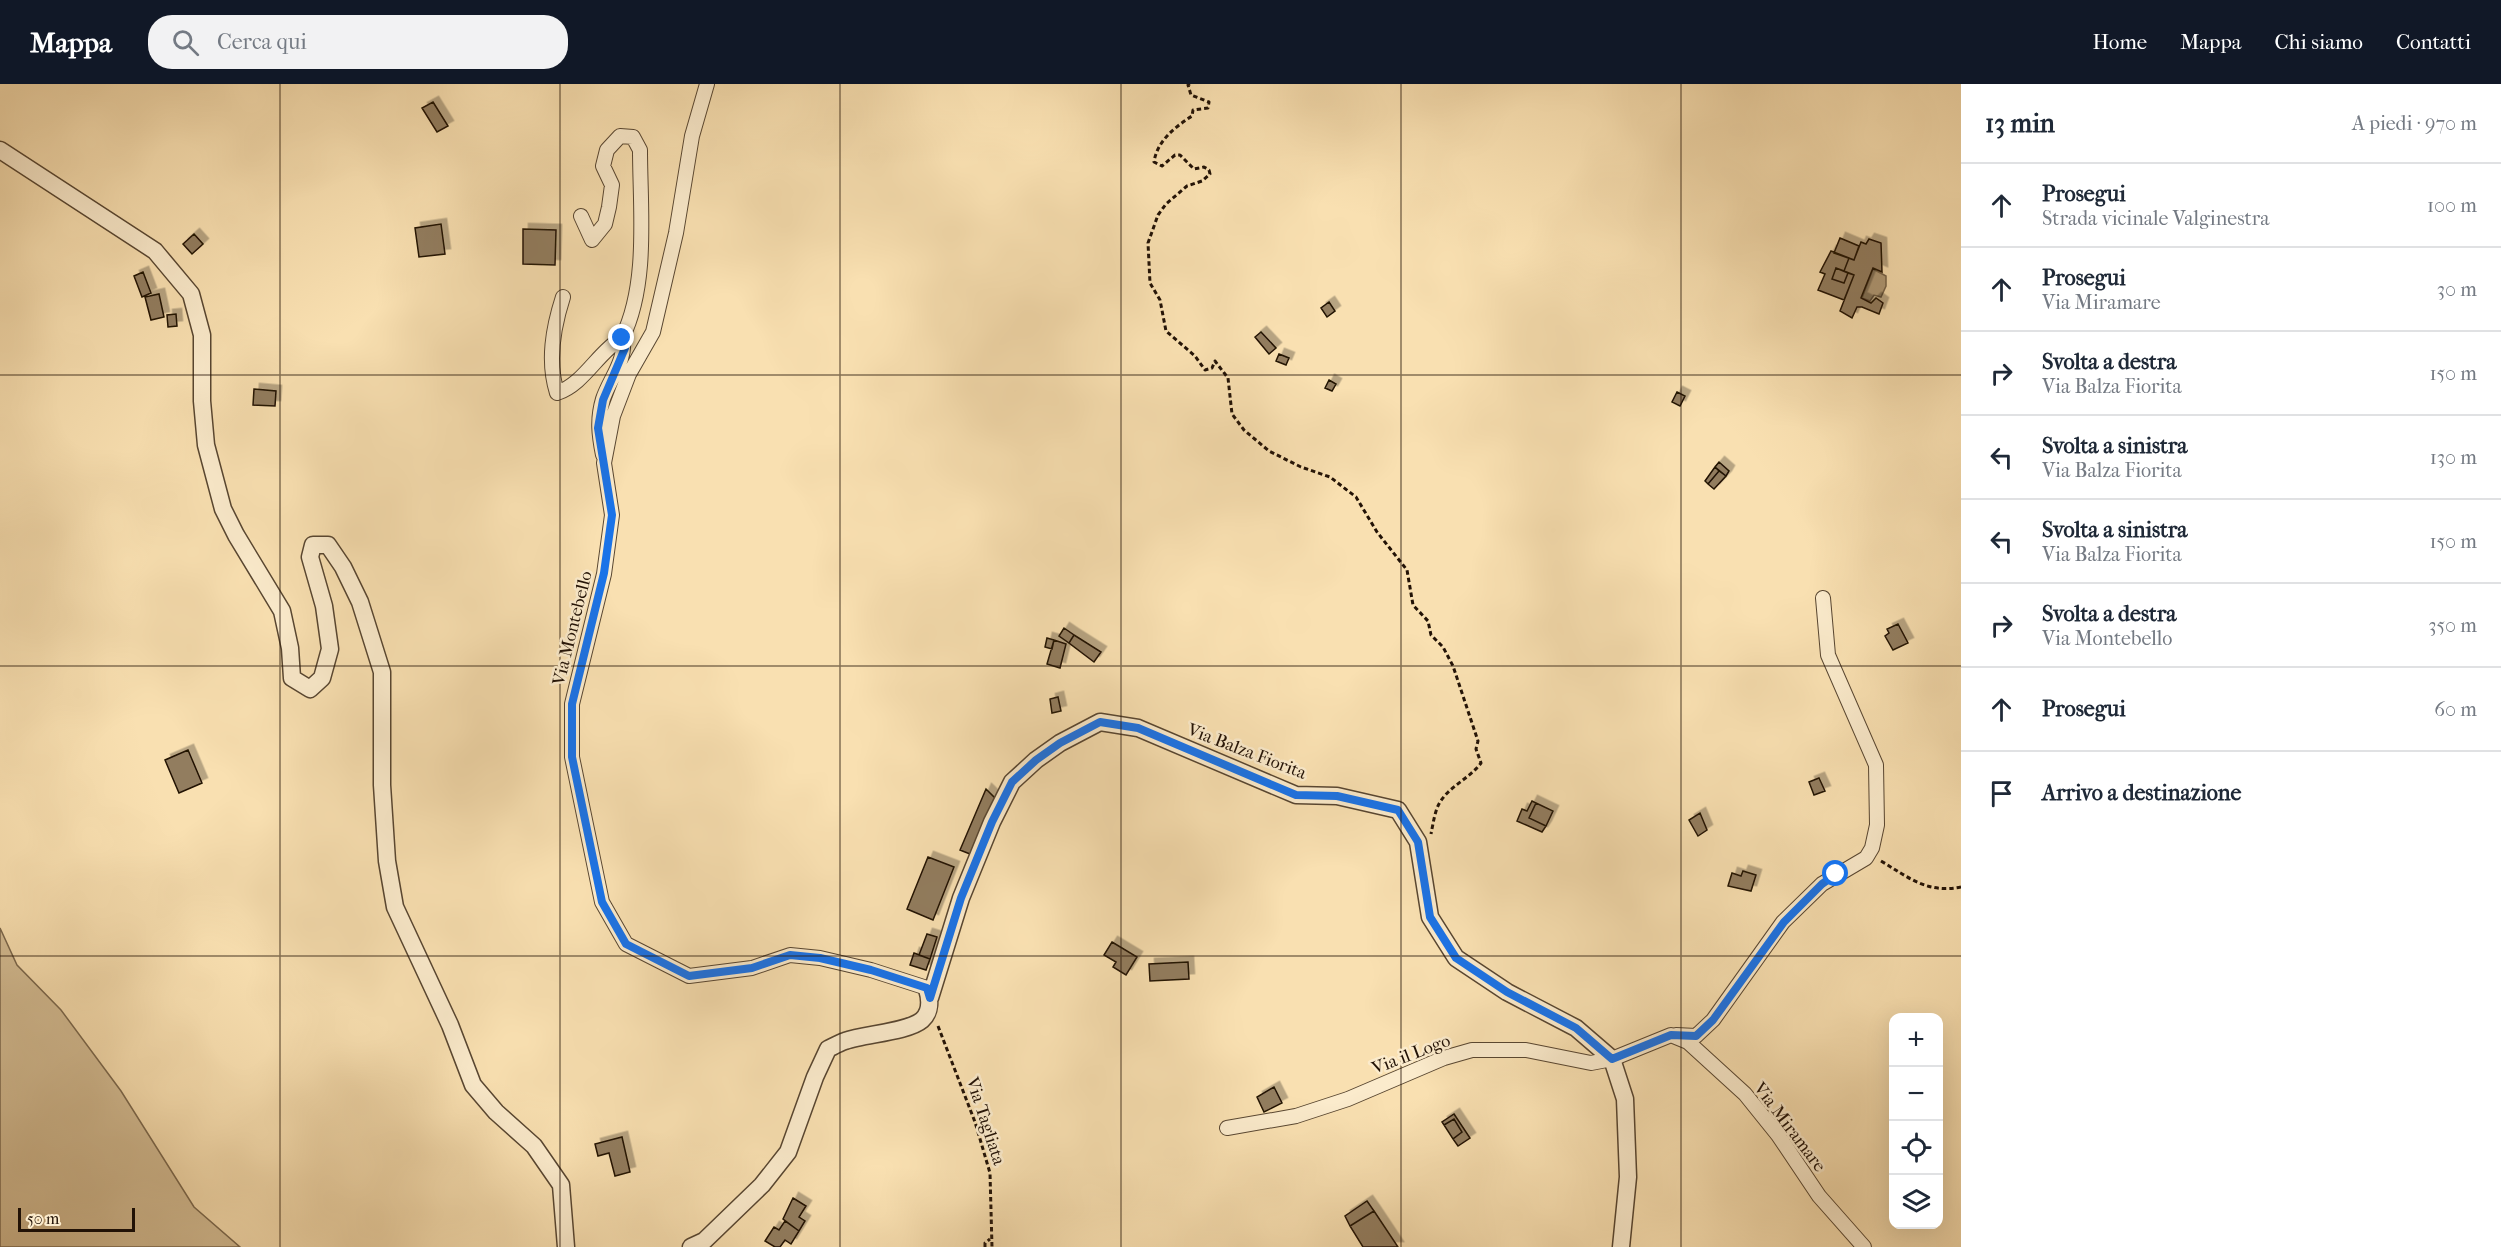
<!DOCTYPE html>
<html lang="it">
<head>
<meta charset="utf-8">
<style>
  body { margin:0; font-family:"IM FELL French Canon",serif; background:#f2f2f3; color:#1f2937 }
  .controls { position:absolute; right:18px; bottom:18px; display:grid; overflow:hidden; border-radius:12px; box-shadow:0 6px 24px #0002 }
  .controls button { width:54px; height:54px; display:grid; place-items:center; padding:0; border:0; border-bottom:2px solid #e0e1e3; background:#fff; color:#1f2937; font:30px sans-serif }
  .scale { position:absolute; left:18px; bottom:15px; width:117px; box-sizing:border-box; padding-left:6px; border:3px solid #221206; border-top:0; font-size:16px; line-height:21px; white-space:nowrap; color:#221206; -webkit-text-stroke:4px #fbebcc; paint-order:stroke }
  .stop { position:absolute; width:18px; height:18px; margin:-14px; border:4px solid #1a73e8; border-radius:50%; background:#fff }
  .stop.end { background:#1a73e8; border-color:#fff; box-shadow:0 2px 6px #0008 }
  .list { margin:0; padding:0; list-style:none }
  h2 { display:flex; justify-content:space-between; align-items:center; height:78px; margin:0; padding:0 24px; font-size:26px }
  h2 small { font-size:20px; font-weight:400; color:#747a83 }
  .list li { display:grid; grid-template-columns:39px 1fr auto; gap:18px; align-items:center; box-sizing:border-box; height:84px; padding:0 24px; border-top:2px solid #e0e1e3 }
  .list b { display:block; font-size:22px; white-space:nowrap }
  .list p { margin:0; font-size:20px; white-space:nowrap; color:#747a83 }
  .list em { font-size:20px; font-style:normal; color:#747a83 }
  .icon { flex:none; width:33px; height:33px; fill:none; stroke:currentColor; stroke-width:2; stroke-linecap:round; stroke-linejoin:round }
  .map { position:relative; flex:none; width:1961px; height:1163px; overflow:hidden }
  header { display:flex; align-items:center; gap:36px; box-sizing:border-box; height:84px; padding:0 30px; background:#111827; color:#fff }
  header strong { font-size:28px }
  nav { display:flex; gap:33px; margin-inline-start:auto; font-size:21px }
  .search { width:420px; height:54px; background:#f2f2f3; display:flex; align-items:center; gap:15px; box-sizing:border-box; padding:0 21px; border-radius:24px; color:#747a83; font-size:22px }
  main { display:flex }
  aside { flex:1; background:#fff }
  .map>svg:first-child { display:block }
  .green { fill:#d4bd94; stroke:#7b684d; stroke-width:1.5 }
  .water { fill:#b09a77; stroke:#77644a; stroke-width:1.5 }
  .building { fill:#927d5f; stroke:#221206; stroke-width:1.5; filter:url(#shadow) }
  .lines { fill:none; stroke-linecap:round; stroke-linejoin:round }
  .minor-casing { stroke:#584631; stroke-width:16 }
  .tertiary-casing { stroke:#584631; stroke-width:19 }
  .path { stroke:#221206; stroke-width:3; stroke-dasharray:4.5 3; stroke-linecap:butt }
  .minor { stroke:#fbebcc; stroke-width:14 }
  .tertiary { stroke:#fbebcc; stroke-width:16 }
  .route { stroke:#1a73e8; stroke-width:8 }
  .grid { fill:none; stroke:#221206; stroke-width:1.5; stroke-opacity:0.55 }
  .labels { text-anchor:middle; stroke-width:5; stroke-linejoin:round; paint-order:stroke }
  .street-label { font-size:18px; fill:#221206; stroke:#fbebcc }
</style>
</head>
<body>
<header>
<strong>Mappa</strong>
<div class="search"><svg class="icon" aria-label="search" viewBox="0 0 24 24"><circle cx="10" cy="10" r="6"/><path d="M15 15l6 6"/></svg>Cerca qui</div>
<nav><a>Home</a><a>Mappa</a><a>Chi siamo</a><a>Contatti</a></nav>
</header>
<main>
<div class="map">
<svg width="1961" height="1163" viewBox="0 0 1961 1163">
  <defs>
    <filter id="shadow"><feDropShadow dx="5.5" dy="-5.5" stdDeviation="0" flood-color="#0004"/></filter>
  </defs>
  <rect width="100%" height="100%" fill="#f9e0b1"/>
  <filter id="stains"><feTurbulence type="fractalNoise" baseFrequency=".00333" numOctaves="4"/><feColorMatrix values="0 0 0 0 .2 0 0 0 0 .09 0 0 0 0 .02 0 0 0 .5 -.17"/></filter>
  <radialGradient id="worn" r=".72"><stop offset=".6" stop-color="#630" stop-opacity="0"/><stop offset="1" stop-color="#630" stop-opacity=".3"/></radialGradient>
  <path class="green" d="M 0,844 L 17,881 L 61,926 L 121,1007 L 194,1123 L 240,1163 L 0,1163 Z"/>
  <path class="water" d="M 1873,185 L 1886,192 L 1886,202 L 1881,213 L 1874,211 L 1870,217 L 1862,214 Z"/>
  <path class="building" d="M 433,18 L 448,42 L 437,48 L 422,24 Z
    M 441,140 L 445,170 L 419,173 L 415,144 Z
    M 523,145 L 556,146 L 555,181 L 523,180 Z
    M 194,150 L 203,160 L 192,170 L 183,160 Z
    M 1840,154 L 1859,162 L 1854,176 L 1834,169 Z
    M 1869,155 L 1881,159 L 1882,188 L 1873,184 L 1861,214 L 1871,219 L 1876,214 L 1883,219 L 1879,230 L 1862,223 L 1857,223 L 1852,234 L 1840,227 L 1854,191 L 1844,187 L 1849,174 L 1854,176 L 1861,158 L 1866,160 Z
    M 1831,167 L 1849,174 L 1844,187 L 1836,184 L 1832,195 L 1844,199 L 1848,189 L 1854,191 L 1844,216 L 1818,206 L 1825,190 L 1820,188 Z
    M 1836,184 L 1848,189 L 1844,199 L 1832,195 Z
    M 143,188 L 151,209 L 142,213 L 134,192 Z
    M 159,210 L 164,233 L 151,236 L 145,213 Z
    M 1329,218 L 1335,227 L 1327,233 L 1321,224 Z
    M 176,230 L 177,242 L 168,243 L 167,231 Z
    M 1261,248 L 1276,264 L 1269,270 L 1255,253 Z
    M 1279,270 L 1289,274 L 1286,281 L 1276,277 Z
    M 1329,296 L 1336,300 L 1332,307 L 1325,304 Z
    M 254,305 L 276,307 L 275,322 L 253,321 Z
    M 1677,308 L 1685,312 L 1680,322 L 1672,318 Z
    M 1719,378 L 1729,387 L 1726,392 L 1715,383 Z
    M 1715,383 L 1719,387 L 1708,400 L 1705,397 Z
    M 1719,387 L 1726,392 L 1714,405 L 1708,400 Z
    M 1898,540 L 1908,559 L 1893,566 L 1885,552 L 1889,549 L 1887,545 Z
    M 1064,544 L 1074,551 L 1069,559 L 1059,552 Z
    M 1074,551 L 1101,568 L 1094,578 L 1069,559 Z
    M 1047,554 L 1054,556 L 1052,565 L 1045,563 Z
    M 1054,556 L 1066,560 L 1060,584 L 1047,580 Z
    M 1058,613 L 1061,627 L 1052,629 L 1050,615 Z
    M 188,666 L 202,699 L 179,709 L 165,676 Z
    M 1819,694 L 1825,707 L 1814,711 L 1809,698 Z
    M 986,705 L 995,714 L 975,772 L 960,766 Z
    M 1532,717 L 1536,719 L 1529,734 L 1546,742 L 1542,748 L 1517,737 L 1522,725 L 1527,727 Z
    M 1536,719 L 1553,727 L 1546,742 L 1529,734 Z
    M 1700,729 L 1707,746 L 1698,752 L 1689,736 Z
    M 928,773 L 954,783 L 933,836 L 907,825 Z
    M 1743,787 L 1756,791 L 1751,807 L 1728,802 L 1732,789 L 1741,792 Z
    M 927,850 L 937,853 L 930,875 L 919,871 Z
    M 1112,858 L 1137,873 L 1126,891 L 1113,883 L 1116,878 L 1104,871 Z
    M 914,869 L 930,875 L 926,886 L 910,881 Z
    M 1188,878 L 1189,895 L 1150,897 L 1149,880 Z
    M 1274,1003 L 1282,1019 L 1264,1028 L 1257,1013 Z
    M 1454,1030 L 1470,1054 L 1458,1062 L 1453,1055 L 1462,1048 L 1454,1035 L 1444,1041 L 1442,1038 Z
    M 1454,1035 L 1462,1048 L 1453,1055 L 1444,1041 Z
    M 622,1053 L 630,1088 L 615,1092 L 609,1069 L 598,1072 L 595,1060 Z
    M 793,1114 L 806,1122 L 799,1133 L 805,1137 L 799,1147 L 783,1135 Z
    M 1367,1117 L 1374,1127 L 1350,1142 L 1345,1132 Z
    M 1374,1127 L 1398,1163 L 1363,1163 L 1350,1142 Z
    M 785,1137 L 799,1147 L 791,1160 L 785,1156 L 780,1163 L 775,1163 L 765,1157 L 774,1143 L 779,1146 Z"/>
  <g class="lines">
    <defs>
      <path id="minor" d="M 707,0 L 692,52 L 676,149 L 653,248 L 629,290 L 613,332 L 604,379 L 612,431 L 604,490 L 572,620 L 572,673 L 602,818 L 626,860 L 689,892 L 752,884 L 790,871 L 820,874 L 871,886 L 927,904
        M 581,132 L 592,156 L 605,140 L 609,123 L 612,101 L 603,82 L 607,66 L 620,52 L 633,53 L 640,66 C 640,124 649,200 622,254 C 628,274 609,296 603,315 C 597,335 599,351 603,371
        M 563,213 C 553,244 547,277 557,309 C 584,300 598,268 622,254
        M 1676,951 L 1696,952 L 1713,936 L 1783,838 L 1822,800 L 1866,774 L 1872,764 L 1877,741 L 1876,681 L 1828,571 L 1823,514
        M 1227,1044 L 1296,1032 L 1348,1015 L 1444,974 L 1472,966 L 1526,966 L 1591,979 L 1612,975 L 1671,951 L 1688,958 L 1745,1010 L 1778,1051 L 1819,1112 L 1864,1163"/>
      <path id="tertiary" d="M 0,66 L 155,167 L 191,210 L 202,251 L 202,317 L 206,361 L 223,425 L 236,451 L 282,527 L 290,564 L 292,594 L 310,605 L 322,594 L 330,565 L 324,522 L 310,473 L 313,461 L 328,461 L 343,483 L 360,518 L 382,588 L 382,701 L 387,777 L 395,823 L 450,941 L 473,1001 L 496,1028 L 534,1062 L 561,1101 L 566,1163
        M 930,914 L 961,814 L 992,738 L 1012,698 L 1036,676 L 1060,659 L 1100,638 L 1138,644 L 1296,711 L 1337,712 L 1398,726 L 1418,758 L 1430,833 L 1456,874 L 1507,908 L 1576,944 L 1612,975 L 1625,1015 L 1628,1093 L 1621,1163
        M 691,1163 L 704,1157 L 762,1101 L 788,1068 L 815,993 L 828,965 C 834,962 839,959 845,957 C 864,950 908,948 922,936 C 931,928 930,915 927,905"/>
    </defs>
    <use href="#minor" class="minor-casing"/>
    <use href="#tertiary" class="tertiary-casing"/>
    <path class="path" d="M 1190,0 L 1188,1 L 1191,11 L 1209,18 L 1208,24 L 1193,26 L 1192,32 C 1175,43 1157,57 1154,78 L 1162,82 L 1175,71 L 1180,71 L 1194,85 L 1204,83 L 1209,86 L 1210,90 L 1202,97 L 1187,102 L 1166,120 L 1158,131 L 1148,159 L 1150,199 L 1160,216 L 1166,247 L 1195,272 L 1205,286 L 1212,284 L 1215,277 L 1228,294 L 1232,330 L 1244,346 L 1269,367 L 1301,383 L 1330,393 L 1356,413 L 1377,448 L 1407,486 L 1413,521 L 1428,537 L 1431,551 L 1443,563 L 1453,582 L 1478,657 L 1476,665 L 1481,679 C 1469,695 1451,701 1440,718 C 1435,726 1433,740 1431,750
      M 1881,777 C 1908,793 1927,810 1961,803
      M 938,942 L 975,1038 L 990,1089 L 992,1163
      M 985,1163 L 985,1159 L 990,1155"/>
    <use href="#minor" class="minor"/>
    <use href="#tertiary" class="tertiary"/>
  </g>
  <g class="lines">
    <path class="route" d="M 622,254 L 625,264 L 603,316 L 598,344 L 612,431 L 604,489 L 572,620 L 572,673 L 602,818 L 626,860 L 689,892 L 752,884 L 790,871 L 820,874 L 871,886 L 927,904 L 930,914 L 961,814 L 992,738 L 1012,698 L 1036,676 L 1060,659 L 1100,638 L 1138,644 L 1296,711 L 1337,712 L 1398,726 L 1418,758 L 1430,833 L 1456,874 L 1507,908 L 1576,944 L 1612,975 L 1671,951 L 1696,952 L 1713,936 L 1784,838 L 1822,800 L 1836,790"/>
  </g>
  <path class="grid" d="M 280,0 L 280,1163M 560,0 L 560,1163M 840,0 L 840,1163M 1121,0 L 1121,1163M 1401,0 L 1401,1163M 1681,0 L 1681,1163M 0,291 L 1961,291M 0,582 L 1961,582M 0,872 L 1961,872"/>
  <g class="labels">
    <g class="street-label">
      <text transform="translate(572 544) rotate(-76)" y="6">Via Montebello</text>
      <text transform="translate(1247 667) rotate(21)" y="6">Via Balza Fiorita</text>
      <text transform="translate(1411 970) rotate(-21)" y="6">Via il Logo</text>
      <text transform="translate(986 1037) rotate(72)" y="6">Via Tagliata</text>
      <text transform="translate(1790 1043) rotate(53)" y="6">Via Miramare</text>
    </g>
  </g>
  <rect width="100%" height="100%" filter="url(#stains)"/>
  <rect width="100%" height="100%" fill="url(#worn)"/>
</svg>
<div class="controls">
<button>+</button>
<button>−</button>
<button><svg class="icon" aria-label="locate" viewBox="0 0 24 24"><circle cx="12" cy="12" r="6"/><path d="M12 2v4M12 18v4M2 12h4M18 12h4"/></svg></button>
<button><svg class="icon" aria-label="layers" viewBox="0 0 24 24"><path d="M12 4l9 5-9 5-9-5zM3 14l9 5 9-5"/></svg></button>
</div>
<div class="scale">50 m</div>
<div class="stop" style="left:1836px;top:790px"></div>
<div class="stop end" style="left:622px;top:254px"></div>
</div>
<aside>
<h2>13 min<small>A piedi · 970 m</small></h2>
<ul class="list">
<li><svg class="icon" aria-label="ahead" viewBox="0 0 24 24"><path d="M12 20V5M6 11l6-6 6 6"/></svg><div><b>Prosegui</b><p>Strada vicinale Valginestra</p></div><em>100 m</em></li>
<li><svg class="icon" aria-label="ahead" viewBox="0 0 24 24"><path d="M12 20V5M6 11l6-6 6 6"/></svg><div><b>Prosegui</b><p>Via Miramare</p></div><em>30 m</em></li>
<li><svg class="icon" aria-label="right" viewBox="0 0 24 24"><path d="M7 20v-9h11M14 6l5 5-5 5"/></svg><div><b>Svolta a destra</b><p>Via Balza Fiorita</p></div><em>150 m</em></li>
<li><svg class="icon" aria-label="left" viewBox="0 0 24 24"><path d="M17 20v-9H6M10 6l-5 5 5 5"/></svg><div><b>Svolta a sinistra</b><p>Via Balza Fiorita</p></div><em>130 m</em></li>
<li><svg class="icon" aria-label="left" viewBox="0 0 24 24"><path d="M17 20v-9H6M10 6l-5 5 5 5"/></svg><div><b>Svolta a sinistra</b><p>Via Balza Fiorita</p></div><em>150 m</em></li>
<li><svg class="icon" aria-label="right" viewBox="0 0 24 24"><path d="M7 20v-9h11M14 6l5 5-5 5"/></svg><div><b>Svolta a destra</b><p>Via Montebello</p></div><em>350 m</em></li>
<li><svg class="icon" aria-label="ahead" viewBox="0 0 24 24"><path d="M12 20V5M6 11l6-6 6 6"/></svg><div><b>Prosegui</b></div><em>60 m</em></li>
<li><svg class="icon" aria-label="arrive" viewBox="0 0 24 24"><path d="M6 21V4h12l-3 4 3 4H6"/></svg><div><b>Arrivo a destinazione</b></div></li>
</ul>
</aside>
</main>
</body>
</html>
